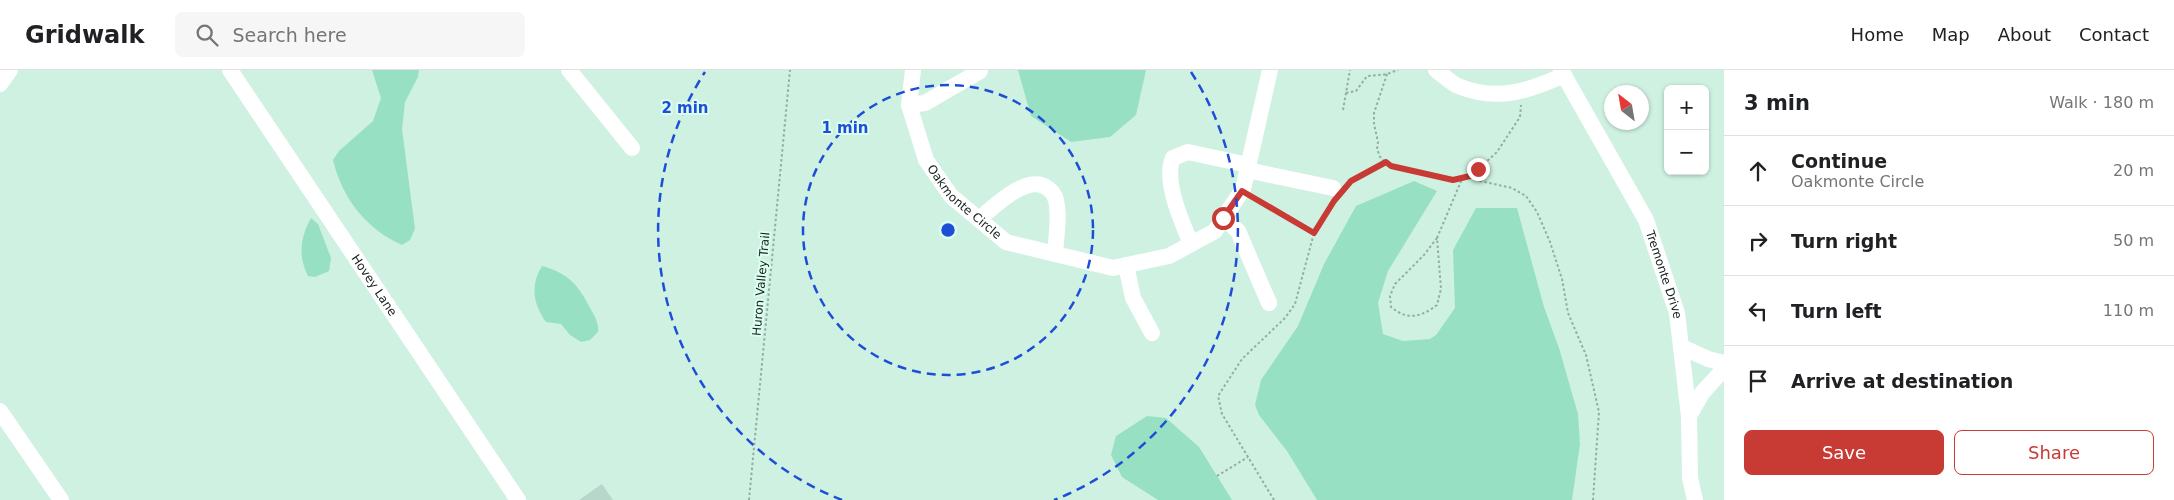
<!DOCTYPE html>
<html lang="en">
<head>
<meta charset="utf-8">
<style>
  body { margin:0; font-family:"DejaVu Sans",sans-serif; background:#f6f6f6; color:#202124 }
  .controls { position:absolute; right:15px; top:15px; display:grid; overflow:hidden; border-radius:8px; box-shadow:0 1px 4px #0004 }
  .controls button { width:45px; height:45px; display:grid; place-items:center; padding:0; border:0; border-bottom:1px solid #e0e0e0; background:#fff; color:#202124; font:25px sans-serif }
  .compass { position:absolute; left:1604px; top:15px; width:45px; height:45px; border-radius:50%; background:#fff; box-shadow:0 1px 4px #0004; rotate:329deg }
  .stop { position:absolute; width:15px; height:15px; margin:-11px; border:4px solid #c83a34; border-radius:50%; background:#fff }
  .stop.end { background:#c83a34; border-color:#fff; box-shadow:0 1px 5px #0008 }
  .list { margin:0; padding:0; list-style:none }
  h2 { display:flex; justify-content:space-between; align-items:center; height:65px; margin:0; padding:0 20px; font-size:21px }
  h2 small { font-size:16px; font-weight:400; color:#757577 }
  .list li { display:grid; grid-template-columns:32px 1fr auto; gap:15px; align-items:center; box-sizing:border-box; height:70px; padding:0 20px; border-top:1px solid #e0e0e0 }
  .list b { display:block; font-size:19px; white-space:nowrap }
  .list p { margin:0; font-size:16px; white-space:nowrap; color:#757577 }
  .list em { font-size:16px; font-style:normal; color:#757577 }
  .actions { display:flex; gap:10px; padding:15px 20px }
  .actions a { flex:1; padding:11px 0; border:1px solid #c83a34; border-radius:8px; text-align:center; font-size:18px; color:#c83a34 }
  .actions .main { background:#c83a34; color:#fff }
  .icon { flex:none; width:28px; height:28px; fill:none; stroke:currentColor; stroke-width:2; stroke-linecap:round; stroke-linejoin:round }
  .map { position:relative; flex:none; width:1724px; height:430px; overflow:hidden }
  header { display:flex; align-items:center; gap:30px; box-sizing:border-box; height:70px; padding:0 25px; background:#fff; border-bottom:1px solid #e0e0e0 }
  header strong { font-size:24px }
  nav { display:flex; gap:28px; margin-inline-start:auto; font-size:18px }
  .search { width:350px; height:45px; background:#f6f6f6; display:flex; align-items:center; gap:12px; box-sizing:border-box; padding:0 18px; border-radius:8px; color:#757577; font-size:19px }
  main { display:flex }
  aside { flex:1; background:#fff }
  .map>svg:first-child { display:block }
  .water { fill:#97e0c3 }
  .building { fill:#b6d7c9 }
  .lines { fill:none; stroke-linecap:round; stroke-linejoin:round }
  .path { stroke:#93ada2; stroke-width:2; stroke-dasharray:2.5 2.5; stroke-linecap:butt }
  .minor { stroke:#fff; stroke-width:16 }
  .route { stroke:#c83a34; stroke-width:6 }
  .ring { fill:none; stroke:#1d4ed8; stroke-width:2.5; stroke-dasharray:9 6 }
  .labels { text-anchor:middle; stroke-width:4; stroke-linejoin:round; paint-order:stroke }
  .street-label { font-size:12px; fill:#15211c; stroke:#dcfef0 }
  .centre { fill:#1d4ed8; stroke:#dcfef0; stroke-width:2.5 }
  .ring-label { font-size:15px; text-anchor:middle; font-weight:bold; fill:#1d4ed8; stroke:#dcfef0; stroke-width:4; stroke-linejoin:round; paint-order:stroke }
</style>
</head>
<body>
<header>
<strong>Gridwalk</strong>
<div class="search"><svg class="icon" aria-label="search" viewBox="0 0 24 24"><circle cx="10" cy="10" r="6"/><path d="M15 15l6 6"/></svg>Search here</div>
<nav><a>Home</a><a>Map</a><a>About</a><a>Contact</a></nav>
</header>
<main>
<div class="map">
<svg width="1724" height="430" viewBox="0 0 1724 430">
  <rect width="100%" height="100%" fill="#cff1e2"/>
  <path class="water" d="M 372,0 L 419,0 L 418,7 L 405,32 L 402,59 L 415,159 L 410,170 L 402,175 C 366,159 342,128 333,90 L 339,81 L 373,51 L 381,28 Z
    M 1018,0 L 1146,0 L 1136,45 L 1110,67 L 1071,72 L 1031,46 Z
    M 1414,111 L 1437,121 L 1388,201 L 1378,233 L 1383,264 L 1403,271 L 1430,269 L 1436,265 L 1455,238 L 1453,180 L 1476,138 L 1517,138 L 1544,237 L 1559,278 L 1578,344 L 1580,374 L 1572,430 L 1317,430 L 1287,381 L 1259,345 L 1255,335 L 1261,310 L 1298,256 L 1324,194 L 1356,136 Z
    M 311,148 L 318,154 L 331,188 L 329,201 L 315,207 L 308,206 C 298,186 300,168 311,148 Z
    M 542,196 C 567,203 577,213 589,236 C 594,245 599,252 598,262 L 590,270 L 581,272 L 570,265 L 561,254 L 546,252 C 533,234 530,215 542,196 Z
    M 1147,346 L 1166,348 L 1199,377 L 1232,430 L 1158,430 L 1122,407 L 1111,385 L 1116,366 Z"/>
  <path class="building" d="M 602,414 L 613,430 L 579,430 Z"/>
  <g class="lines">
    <path class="path" d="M 1387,4 L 1374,43 L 1374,54 L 1378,72 L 1377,79 L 1381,89 L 1391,96 L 1453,110 L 1471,106 L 1497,82 L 1520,47 L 1521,35
      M 1346,23 L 1356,21 L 1367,6 L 1387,4 L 1398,0
      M 1343,40 L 1350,0
      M 1471,106 L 1476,110 L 1512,118 L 1526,126 L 1537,142 L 1550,172 L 1562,209 L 1568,243 L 1586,285 L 1599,342 L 1593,430
      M 1348,115 L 1351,111 L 1386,92
      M 1254,127 L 1314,163
      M 1437,168 L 1424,185 L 1395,214 L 1390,226 L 1391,237 C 1408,251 1421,247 1437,235 L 1441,219 L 1437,168 L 1462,109
      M 1217,406 L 1248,387
      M 749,430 L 790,0
      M 1274,430 L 1222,344 L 1218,326 L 1242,289 L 1285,248 L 1295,234 L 1314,163 L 1334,132"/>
    <g class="minor">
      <path id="s1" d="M 230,0 L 518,430"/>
      <path d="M 569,0 L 632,78"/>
      <path id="s2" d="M 913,0 L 909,35 L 926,90 L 951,126 L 1006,172 L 1113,198 L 1169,186 L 1215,161 L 1243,119 L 1270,0"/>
      <path d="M 1436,0 C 1443,5 1451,13 1458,16 C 1497,32 1529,21 1564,5"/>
      <path id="s3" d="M 1561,0 L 1646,150 L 1677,243 L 1689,346 L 1690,408 L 1695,430"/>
      <path d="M 0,14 L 10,0"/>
      <path d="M 909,35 L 925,33 L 980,1"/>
      <path d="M 1247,100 L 1333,118"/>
      <path d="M 1223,148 L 1238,161 L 1269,233"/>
      <path d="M 979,149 C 994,137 1023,107 1044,116 C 1050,119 1054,123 1056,130 C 1060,147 1056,167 1055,184"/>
      <path d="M 1191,174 C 1182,152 1163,111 1173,88 L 1188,82 L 1248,95"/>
      <path d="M 1126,195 L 1133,228 L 1152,263"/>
      <path d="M 1682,277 L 1708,289 L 1724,293"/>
      <path d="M 0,341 L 61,430"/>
      <path d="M 1689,346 L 1702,323 L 1724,299"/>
    </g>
  </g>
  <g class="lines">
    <path class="route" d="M 1223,148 L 1242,121 L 1314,163 L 1334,131 L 1351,111 L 1386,92 L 1391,96 L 1453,110 L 1470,106 L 1478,99"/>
  </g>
  <g class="ring">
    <circle cx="948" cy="160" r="145"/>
    <path d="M842 430A290 290 0 0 1 705 2M1191 2A290 290 0 0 1 1054 430"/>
  </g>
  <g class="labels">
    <g class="street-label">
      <text dy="4" stroke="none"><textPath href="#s2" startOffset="150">Oakmonte Circle</textPath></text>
      <text dy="4" stroke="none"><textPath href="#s3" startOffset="230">Tremonte Drive</textPath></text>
      <text transform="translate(761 214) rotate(-85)" y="4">Huron Valley Trail</text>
      <text dy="4" stroke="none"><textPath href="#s1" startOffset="259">Hovey Lane</textPath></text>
    </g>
  </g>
  <circle cx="948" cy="160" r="8" class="centre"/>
  <g class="ring-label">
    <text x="685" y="43">2 min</text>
    <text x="845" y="63">1 min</text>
  </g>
</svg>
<div class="controls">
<button>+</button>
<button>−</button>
</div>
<svg class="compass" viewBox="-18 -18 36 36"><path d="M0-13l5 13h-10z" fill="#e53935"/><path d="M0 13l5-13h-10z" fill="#757577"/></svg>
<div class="stop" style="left:1223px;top:148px"></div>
<div class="stop end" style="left:1478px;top:99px"></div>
</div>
<aside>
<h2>3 min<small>Walk · 180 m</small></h2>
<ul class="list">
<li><svg class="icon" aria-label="ahead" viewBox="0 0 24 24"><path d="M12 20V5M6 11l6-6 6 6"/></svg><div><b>Continue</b><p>Oakmonte Circle</p></div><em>20 m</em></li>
<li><svg class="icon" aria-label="right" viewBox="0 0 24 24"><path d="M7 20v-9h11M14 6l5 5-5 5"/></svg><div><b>Turn right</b></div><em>50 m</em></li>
<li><svg class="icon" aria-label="left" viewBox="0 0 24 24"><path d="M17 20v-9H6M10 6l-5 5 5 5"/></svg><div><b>Turn left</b></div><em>110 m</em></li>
<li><svg class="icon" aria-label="arrive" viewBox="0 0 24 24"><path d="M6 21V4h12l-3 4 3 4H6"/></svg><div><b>Arrive at destination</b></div></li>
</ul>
<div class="actions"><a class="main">Save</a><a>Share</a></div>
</aside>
</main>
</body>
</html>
